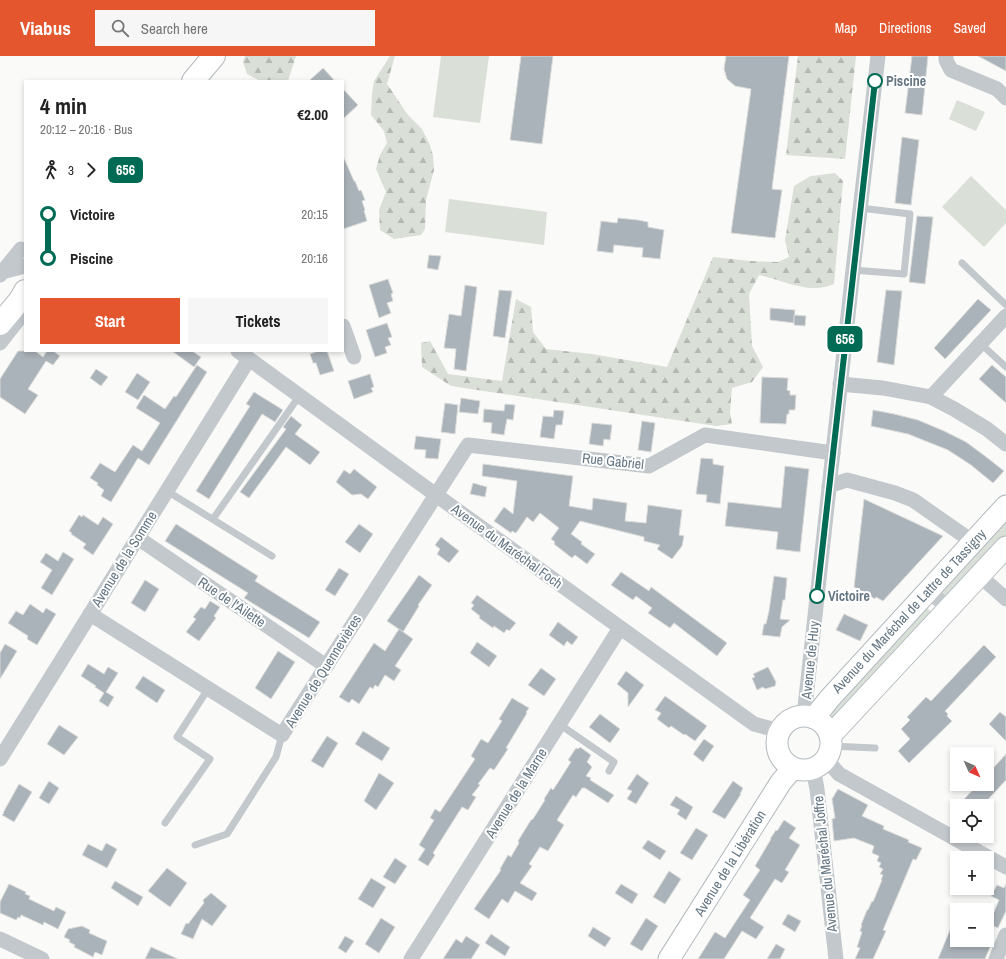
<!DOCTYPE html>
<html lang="en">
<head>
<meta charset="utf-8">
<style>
  :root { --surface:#fff; --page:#f6f6f6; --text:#222; --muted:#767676; --accent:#e4572e }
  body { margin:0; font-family:"Archivo Narrow",sans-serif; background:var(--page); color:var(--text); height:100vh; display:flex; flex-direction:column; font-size:15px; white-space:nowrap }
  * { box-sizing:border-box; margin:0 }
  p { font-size:13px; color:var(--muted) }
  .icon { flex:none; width:22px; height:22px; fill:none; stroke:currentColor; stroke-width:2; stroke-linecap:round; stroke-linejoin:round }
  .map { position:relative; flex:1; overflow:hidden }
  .sheet { position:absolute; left:24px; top:24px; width:320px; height:272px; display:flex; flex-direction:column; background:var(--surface); border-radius:0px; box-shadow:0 2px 6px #0003 }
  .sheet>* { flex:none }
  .badge { padding:0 8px; border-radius:6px; font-size:14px; line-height:26px }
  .needle { width:26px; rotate:135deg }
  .buttons { position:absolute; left:950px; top:691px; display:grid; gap:8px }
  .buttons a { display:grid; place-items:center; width:44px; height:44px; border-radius:0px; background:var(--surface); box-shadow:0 2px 6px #0003; font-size:20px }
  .map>.badge { position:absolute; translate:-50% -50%; box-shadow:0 0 0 2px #fff }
  .legs { display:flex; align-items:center; gap:6px; height:44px; padding:0 16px; font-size:13px }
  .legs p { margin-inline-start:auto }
  .head { display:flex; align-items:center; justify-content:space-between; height:68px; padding:0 16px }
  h1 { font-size:22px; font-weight:700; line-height:30px }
  .primary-button { display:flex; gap:8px; margin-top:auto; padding:8px 16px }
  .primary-button a { flex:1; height:46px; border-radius:0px; background:var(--accent); color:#fff; font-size:16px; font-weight:700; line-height:46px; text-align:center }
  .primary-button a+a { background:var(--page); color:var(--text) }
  ul { padding:0 16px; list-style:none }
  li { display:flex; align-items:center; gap:14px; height:44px; font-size:15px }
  li i { display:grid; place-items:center; width:6px; height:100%; margin:0 5px; background:currentColor }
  li i::after { content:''; width:10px; height:10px; margin:-5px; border:3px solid; border-radius:50%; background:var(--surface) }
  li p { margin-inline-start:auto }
  li:first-child i { background:linear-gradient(#0000 50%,currentColor 0) }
  li:last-child i { background:linear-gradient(currentColor 50%,#0000 0) }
  header { display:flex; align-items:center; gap:24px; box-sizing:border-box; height:56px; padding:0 20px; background:var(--accent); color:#fff }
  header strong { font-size:19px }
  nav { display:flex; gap:22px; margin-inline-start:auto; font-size:14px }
  .search { width:280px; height:36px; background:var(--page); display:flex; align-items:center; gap:10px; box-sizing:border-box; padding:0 14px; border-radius:0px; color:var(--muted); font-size:15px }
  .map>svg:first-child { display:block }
</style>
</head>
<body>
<header>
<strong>Viabus</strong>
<div class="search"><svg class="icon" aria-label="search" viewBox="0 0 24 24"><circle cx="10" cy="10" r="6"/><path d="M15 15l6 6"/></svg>Search here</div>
<nav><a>Map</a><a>Directions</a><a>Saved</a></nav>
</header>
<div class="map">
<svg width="1006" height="903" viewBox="0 0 1006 903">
  <defs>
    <pattern id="forest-firs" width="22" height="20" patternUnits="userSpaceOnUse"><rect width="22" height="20" fill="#dadfd7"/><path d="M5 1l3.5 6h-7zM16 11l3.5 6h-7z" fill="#b4b9b4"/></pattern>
  </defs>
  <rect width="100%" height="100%" fill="#fafaf8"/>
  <g fill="#dadfd7">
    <path d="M441,0H489L480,67L433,61Z"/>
    <path d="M957,44L985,56L976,75L949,63Z"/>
    <path d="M971,120L1006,154V167L984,191L942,151Z"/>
    <path d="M449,143L547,156L544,189L445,176Z"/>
    <path d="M1006,457V485L949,543L940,538V530Z"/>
    <path d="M923,551L928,553L931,556L837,662L832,661L829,657Z"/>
  </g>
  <g fill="url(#forest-firs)">
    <path d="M245,0H296L288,25H260L247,18L243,6Z"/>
    <path d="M390,0H395L387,28L408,59L422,73L429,87L433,99L434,114L426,144L425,173L421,179L394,183L380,174L379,154L386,136L376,113L380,99L387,87L384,75L371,59L372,38L374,25Z"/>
    <path d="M798,0H856L845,103L786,99Z"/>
    <path d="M835,117L843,125L834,228C810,239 783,224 759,219L749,238L752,290L763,311L752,326L732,332L730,356L732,368L716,370L451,330L422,311L421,287L430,285L448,318L502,325L516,243L531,251L533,276L546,293L592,298L667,311L713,201L750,205L778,206L789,201L785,184L794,130L811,120Z"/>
  </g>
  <g fill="#aab3b9" stroke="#dcdcda">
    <path d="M521,0H553L542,88L510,84Z"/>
    <path d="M726,0H789L772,133L782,134L775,182L731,177L751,33L735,30L727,23L724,13Z"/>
    <path d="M912,0H928L922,59L905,57Z"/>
    <path d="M978,0H1006V15Z"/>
    <path d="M323,12L335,25H309Z"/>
    <path d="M343,33L358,49L343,63Z"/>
    <path d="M902,81L919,84L911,149L895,147Z"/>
    <path d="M343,100L354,125H355L359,135L361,134L365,144L362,145L365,154L364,155L367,165L343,173Z"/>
    <path d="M917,160L933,161L925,228L909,226Z"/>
    <path d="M618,162L638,164L648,166V171L664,174L660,203L642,201L643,192L614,189L613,197L597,195L601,165L617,167Z"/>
    <path d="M429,199L441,200L438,214L427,212Z"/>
    <path d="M388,223L393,237L391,238L393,245L387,247L391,257L379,262L369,229Z"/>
    <path d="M465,229L477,231L466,315L454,313L456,293L444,292L449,258L461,260Z"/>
    <path d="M499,234L512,235L505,282L493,280Z"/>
    <path d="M886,234L902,235L894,309L877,306Z"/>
    <path d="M978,243L991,254L945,303L934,292Z"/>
    <path d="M770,252L795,254L794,267L770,264Z"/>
    <path d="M794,259L806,260L805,270L794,269Z"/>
    <path d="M387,267L392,281L388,282L391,289L385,291L387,297L375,301L366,274Z"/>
    <path d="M18,295H35L43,301L47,295H53L60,300L53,309L46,305L28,333L38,339L25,358L0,341V323Z"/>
    <path d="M172,295H192L201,301L194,311Z"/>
    <path d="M318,295H327L334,315L320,319L316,307H313L310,298Z"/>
    <path d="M197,309L207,316L149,409L138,402L111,446L101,440L104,434L97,429L98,427L90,422L100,407L115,416L133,389L142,395L160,367L136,352L144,339L165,353L174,340L176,341Z"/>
    <path d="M992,309L1006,321V347L979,323Z"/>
    <path d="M96,313L108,321L101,330L90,322Z"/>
    <path d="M137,317L150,326L138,344L125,336Z"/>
    <path d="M370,318L374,331L371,332L373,336L354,343L348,325Z"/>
    <path d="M762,321L788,322L787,334L790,335V339H796L795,354H789V358H787L786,368L760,367Z"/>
    <path d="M254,336L283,354L275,366L262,358L209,443L196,435L250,350L246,348Z"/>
    <path d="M461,342L480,345L478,358L459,356Z"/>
    <path d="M445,347L458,349L455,378L441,376Z"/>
    <path d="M505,348L515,349L513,364L507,363L504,379L491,377L492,367L483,366L484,353L504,355Z"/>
    <path d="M554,354L564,355L562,369H556L554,383L540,381L543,360L553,361Z"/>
    <path d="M873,354L894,358L918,364L944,375L966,386L985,400L1004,415L993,427L971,409L948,394L908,378L871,370Z"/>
    <path d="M291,360L302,369L295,378L320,396L310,409L286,391L249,442L240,436L286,373L283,371Z"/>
    <path d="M642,365L655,367L651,396L638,394Z"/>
    <path d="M592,367L612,369L610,384L604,383L603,390L589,388Z"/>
    <path d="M416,380L441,383L438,403L425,402L426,394L414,393Z"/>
    <path d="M701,402L713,403V408L724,410L720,448L706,446L707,439L696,438Z"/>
    <path d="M483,408L573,420L569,450L592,454L593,442L627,447L625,465L646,467L648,449L682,454L679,479L684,480L682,490L672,503L657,493L660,489L644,485V481L580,465L571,478L582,486L581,488L595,498L587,508L575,499L572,502L554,488L555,486L551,483L559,472L540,457L533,466L527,461L516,477L512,475L511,477L494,465L504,451L513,458L517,425L482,420Z"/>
    <path d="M785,410L809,413L800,496L776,493L778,476L725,470L728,446L781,452Z"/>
    <path d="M354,413L377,431L368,443L361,438L352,439L336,426L344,414L350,418Z"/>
    <path d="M473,427L487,431L485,441L470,438Z"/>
    <path d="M864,443L943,480L883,545L876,541L875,543L854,531Z"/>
    <path d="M79,459L82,461L83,459L98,469L103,461L113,468L93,499L83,492L86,488L71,478L72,477L69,475Z"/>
    <path d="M176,468L258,520L255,525L320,566L309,582L244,542L248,537L165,485Z"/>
    <path d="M359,468L373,478L360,497L345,486Z"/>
    <path d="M441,481L459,495L449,507L437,498L440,493L435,489Z"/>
    <path d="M63,496L74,503L52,539L41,532L52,514L40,506L46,497L58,505Z"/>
    <path d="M339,512L349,518L335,540L325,534Z"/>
    <path d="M621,516L649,535L651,531L727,587L717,600L674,567L670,572L648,557L652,552L636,540L633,544L611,529Z"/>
    <path d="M419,519L432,529L418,549L419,550L403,576L387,565Z"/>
    <path d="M774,520L787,522L785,544H783L780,563L790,564L782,571L780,581L762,579L764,568H766L769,555Z"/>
    <path d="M145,524L159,533L145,556L131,547Z"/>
    <path d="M477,539L516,567L509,575L507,573L504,577L494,570L493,572L479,562L480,560L471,553L474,549L471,547Z"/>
    <path d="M210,545L220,551L214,560L216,562L199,585L186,576L196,563L193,561L201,551L205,553Z"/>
    <path d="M30,548L43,557L46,552L56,558L37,589L27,583L28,580L8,567L16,555L23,559Z"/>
    <path d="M844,558L868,569L860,585L836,574Z"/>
    <path d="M558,566L578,581L572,589L567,585L564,590L549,579Z"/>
    <path d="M399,573L413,583L395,610L401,614L394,625L385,619L378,631L375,629L373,633L370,631L359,648L352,643L349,647L339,641L374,587L385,595Z"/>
    <path d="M477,586L497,600L489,611L470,597Z"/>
    <path d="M5,588L17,595L0,623V597Z"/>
    <path d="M984,589L996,601L945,655L948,658L947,660L952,665L909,707L898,695L910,683L901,673L910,664L907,661L926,641L931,645Z"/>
    <path d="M278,595L295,606L271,643L255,632Z"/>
    <path d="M88,608L104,618L108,611L118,617L106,636L114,641L108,651L99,645L104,637L95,631L96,630L81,620Z"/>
    <path d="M768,611L776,626L775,630L765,633L763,631L757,634L752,622L755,621L753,618Z"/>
    <path d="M541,612L556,623L544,640L528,629Z"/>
    <path d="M626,615L644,629L628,651V637L617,628Z"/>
    <path d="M143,620L165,634L157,647L135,632Z"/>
    <path d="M665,640L707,670L695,685L685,678L684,679L671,670L669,672L657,663L661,657L655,654Z"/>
    <path d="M512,642L529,652L526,656L527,657L506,692L508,693L494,714L490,712L478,728L480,729L472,739L476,741L468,754L462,751L433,797L435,799L428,810L418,804L425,793L419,789L434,764L430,762L435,753L440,756L475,703L471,700L481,683L488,687L502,665L499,663Z"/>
    <path d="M1000,656L1006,661V685L989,668Z"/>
    <path d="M600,658L620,673L610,687L589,671Z"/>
    <path d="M59,669L78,681L64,699L47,688Z"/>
    <path d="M363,675L390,692L382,705L355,688Z"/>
    <path d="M327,680L338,687L323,712L311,705Z"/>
    <path d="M704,683L714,690L703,706L693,698Z"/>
    <path d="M580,691L591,699L587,706L592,711L586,720L591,722L590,724L614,739L608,747L585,732H582L576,741L573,739L557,764L564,769L548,795L540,791L529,808L532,810L520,827L537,837L532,845L515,835L508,847L502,843L489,863L474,853L501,814L500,813L508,799L511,801L519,787L518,785L531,764L533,763L545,744L544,743L551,732L553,734L557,728L571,706L568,704L576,692L578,693Z"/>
    <path d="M1006,698V724L982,750H958L978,728H987V719Z"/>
    <path d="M379,717L394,727L376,754L364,745Z"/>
    <path d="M637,718L649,727L636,748L627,743L632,735L627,733Z"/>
    <path d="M49,725L59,732L49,748L39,742Z"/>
    <path d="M733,725L743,732L740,738H741L725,763L712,756Z"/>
    <path d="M19,728L32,736L14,766L2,759L4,757H3Z"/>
    <path d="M838,733L868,749L862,760L884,770L883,773L909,784L908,786L922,792L916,804L913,803L883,874L886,875L873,903H855L860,892L857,891L862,876L860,875L862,869H861L867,854H868L872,845L873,846L882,824H881L883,819L880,818L883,813L879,811L881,807L877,805L879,800L872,797L874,790L854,782L834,785L832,763L835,762L832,743Z"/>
    <path d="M676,740L693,751L686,764L677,758L680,754L670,749Z"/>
    <path d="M784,764L796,772L789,782L800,789L785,814L789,816L782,827L775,823L750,862L764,871L756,883L742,875L724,903H698L715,876L725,882L750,844L743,839L760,814L755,810L771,783H770L776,774L777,775Z"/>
    <path d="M696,772L708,779L692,804L680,797Z"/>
    <path d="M648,784L666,795L660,804L642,792Z"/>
    <path d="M106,787L117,793L107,812L82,799L88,788L102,795Z"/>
    <path d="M395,802L407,810L395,828L383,821Z"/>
    <path d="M167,812L187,827L170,851L148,835Z"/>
    <path d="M669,815L681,823L665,848L653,841Z"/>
    <path d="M371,822L386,831L373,852L358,843Z"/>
    <path d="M115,825L143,841L138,850L111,832Z"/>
    <path d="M9,828L26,836L25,838L30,840L29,843L54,855L56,851L66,856L58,873L44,866L43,869L21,859L20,862L18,861L16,864L0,857V846Z"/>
    <path d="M621,828L638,838L632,848L615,837Z"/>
    <path d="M1006,828V855L998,872L989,868L999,844L991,840L997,829L1004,832Z"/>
    <path d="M211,837L227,850L212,870L202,863L193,883L181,878L186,867L188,868L204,847L203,844Z"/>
    <path d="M957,857V884H993L985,903H938Z"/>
    <path d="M788,858L801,865L795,876L782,868Z"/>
    <path d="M381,862L395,871L379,897L365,888Z"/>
    <path d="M646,862L658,870L642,895L630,888Z"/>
    <path d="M82,870L90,874L89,877L107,885L102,899L95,896L93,901L74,891L75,889L69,886L70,884L64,881L68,873Z"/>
    <path d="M593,871L611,882L605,891L588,880Z"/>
    <path d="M491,878L510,891L505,900L485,887Z"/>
    <path d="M345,880L354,885L346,897L338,892Z"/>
    <path d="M466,880L480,889L471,903H443L456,883L462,887Z"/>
    <path d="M776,888L785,893L780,903H767Z"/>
    <path d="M151,891L178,903H145Z"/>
  </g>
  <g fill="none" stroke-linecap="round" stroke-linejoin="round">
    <g stroke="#b3babf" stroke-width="23">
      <g id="secondary">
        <circle cx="804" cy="687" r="27"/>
        <path d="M814,662L830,642L1006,450"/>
        <path d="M830,680L1006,491"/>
        <path d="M669,903L781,726L793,712"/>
      </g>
    </g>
    <g stroke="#b5babe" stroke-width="24">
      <g id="primary">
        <path d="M193,25L214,0"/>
        <path d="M0,268L20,244L25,235"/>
      </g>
    </g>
    <g stroke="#c3c8cc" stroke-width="7">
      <path d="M962,207L1006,249"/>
      <path d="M853,214L904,218L910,158L860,152"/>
      <path d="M981,288L1006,311"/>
      <path d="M167,435L272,500"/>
      <path d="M213,463L300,339"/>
      <path d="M559,668L614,706L609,715"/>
      <path d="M831,690L875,692"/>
      <path d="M165,767L210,703L177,681L208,633"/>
      <path d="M195,789L227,778L276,701L282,679"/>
    </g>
    <g stroke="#c3c8cc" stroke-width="15">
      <path d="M946,0V4L951,14L997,33L1006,42"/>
      <path d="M2,216L25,210"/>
      <path d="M0,219L21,193"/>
      <path d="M343,270L354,301"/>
      <path d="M0,287L25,255"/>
      <path d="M238,295L436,439L754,668L780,675"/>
      <path d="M840,328L883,332L931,341L954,353L987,373L1006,388"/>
      <path d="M931,341L1006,260"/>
      <path d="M829,430L847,424L895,437L913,444L973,486"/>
      <path d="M138,482L326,610"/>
      <path d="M980,520L1006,543"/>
      <path d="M928,534L949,553"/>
      <path d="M90,558L282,679L468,389L649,410L705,379L833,397"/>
      <path d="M804,660L853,214L878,0"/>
      <path d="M0,703L249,303"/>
      <path d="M826,703L839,718L1006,811"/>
      <path d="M813,712L817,733L836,903"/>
      <path d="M0,883L42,903"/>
      <path d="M411,903L620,572"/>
      <path d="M996,903L1006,879"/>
    </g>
    <use href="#secondary" stroke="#fff" stroke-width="21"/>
    <use href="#primary" stroke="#fff" stroke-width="22"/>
  </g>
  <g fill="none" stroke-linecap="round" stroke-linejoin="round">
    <g stroke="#fff" stroke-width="9">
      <path id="line-1" d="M817,540L875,25"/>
    </g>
    <use href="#line-1" stroke="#006b54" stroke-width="6"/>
  </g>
  <g fill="#fff" stroke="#006b54" stroke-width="2">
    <circle cx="875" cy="25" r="7"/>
    <circle cx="817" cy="540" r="7"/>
  </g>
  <g text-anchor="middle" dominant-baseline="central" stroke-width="4" stroke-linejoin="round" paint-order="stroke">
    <g font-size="14" font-weight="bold" fill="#657683" stroke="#fff" text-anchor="start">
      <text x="886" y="25">Piscine</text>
      <text x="828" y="540">Victoire</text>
    </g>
    <g font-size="14" fill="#657683" stroke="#fff">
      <text transform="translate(613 405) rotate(6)">Rue Gabriel</text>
      <text transform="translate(507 490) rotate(36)">Avenue du Maréchal Foch</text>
      <text transform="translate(124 503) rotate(-58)">Avenue de la Somme</text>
      <text transform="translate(232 546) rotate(34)">Rue de l'Ailette</text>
      <text transform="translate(909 555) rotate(-47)">Avenue du Maréchal de Lattre de Tassigny</text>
      <text transform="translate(810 604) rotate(-84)">Avenue de Huy</text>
      <text transform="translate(323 615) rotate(-58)">Avenue de Quennevières</text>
      <text transform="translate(516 737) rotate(-58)">Avenue de la Marne</text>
      <text transform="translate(730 807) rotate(-58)">Avenue de la Libération</text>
      <text transform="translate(825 808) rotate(-96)">Avenue du Maréchal Joffre</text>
    </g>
  </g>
</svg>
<div class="buttons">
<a><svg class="needle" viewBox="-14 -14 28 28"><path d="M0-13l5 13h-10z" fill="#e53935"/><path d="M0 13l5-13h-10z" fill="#767676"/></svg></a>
<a><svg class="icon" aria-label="locate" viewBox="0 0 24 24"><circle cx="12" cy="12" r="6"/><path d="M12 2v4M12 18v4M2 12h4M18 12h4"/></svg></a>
<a>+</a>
<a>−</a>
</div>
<b class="badge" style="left:845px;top:283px;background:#006b54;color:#fff">656</b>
<section class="sheet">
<div class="head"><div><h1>4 min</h1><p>20:12 – 20:16 · Bus</p></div><b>€2.00</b></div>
<div class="legs"><svg class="icon" aria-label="walk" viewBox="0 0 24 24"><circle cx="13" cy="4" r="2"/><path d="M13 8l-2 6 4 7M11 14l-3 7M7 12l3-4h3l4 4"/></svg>3<svg class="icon" aria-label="forward" viewBox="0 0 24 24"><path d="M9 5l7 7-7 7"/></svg><b class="badge" style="background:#006b54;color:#fff">656</b></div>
<ul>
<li><i style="color:#006b54"></i><b>Victoire</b><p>20:15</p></li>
<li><i style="color:#006b54"></i><b>Piscine</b><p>20:16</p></li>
</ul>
<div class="primary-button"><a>Start</a><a>Tickets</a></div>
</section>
</div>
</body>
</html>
